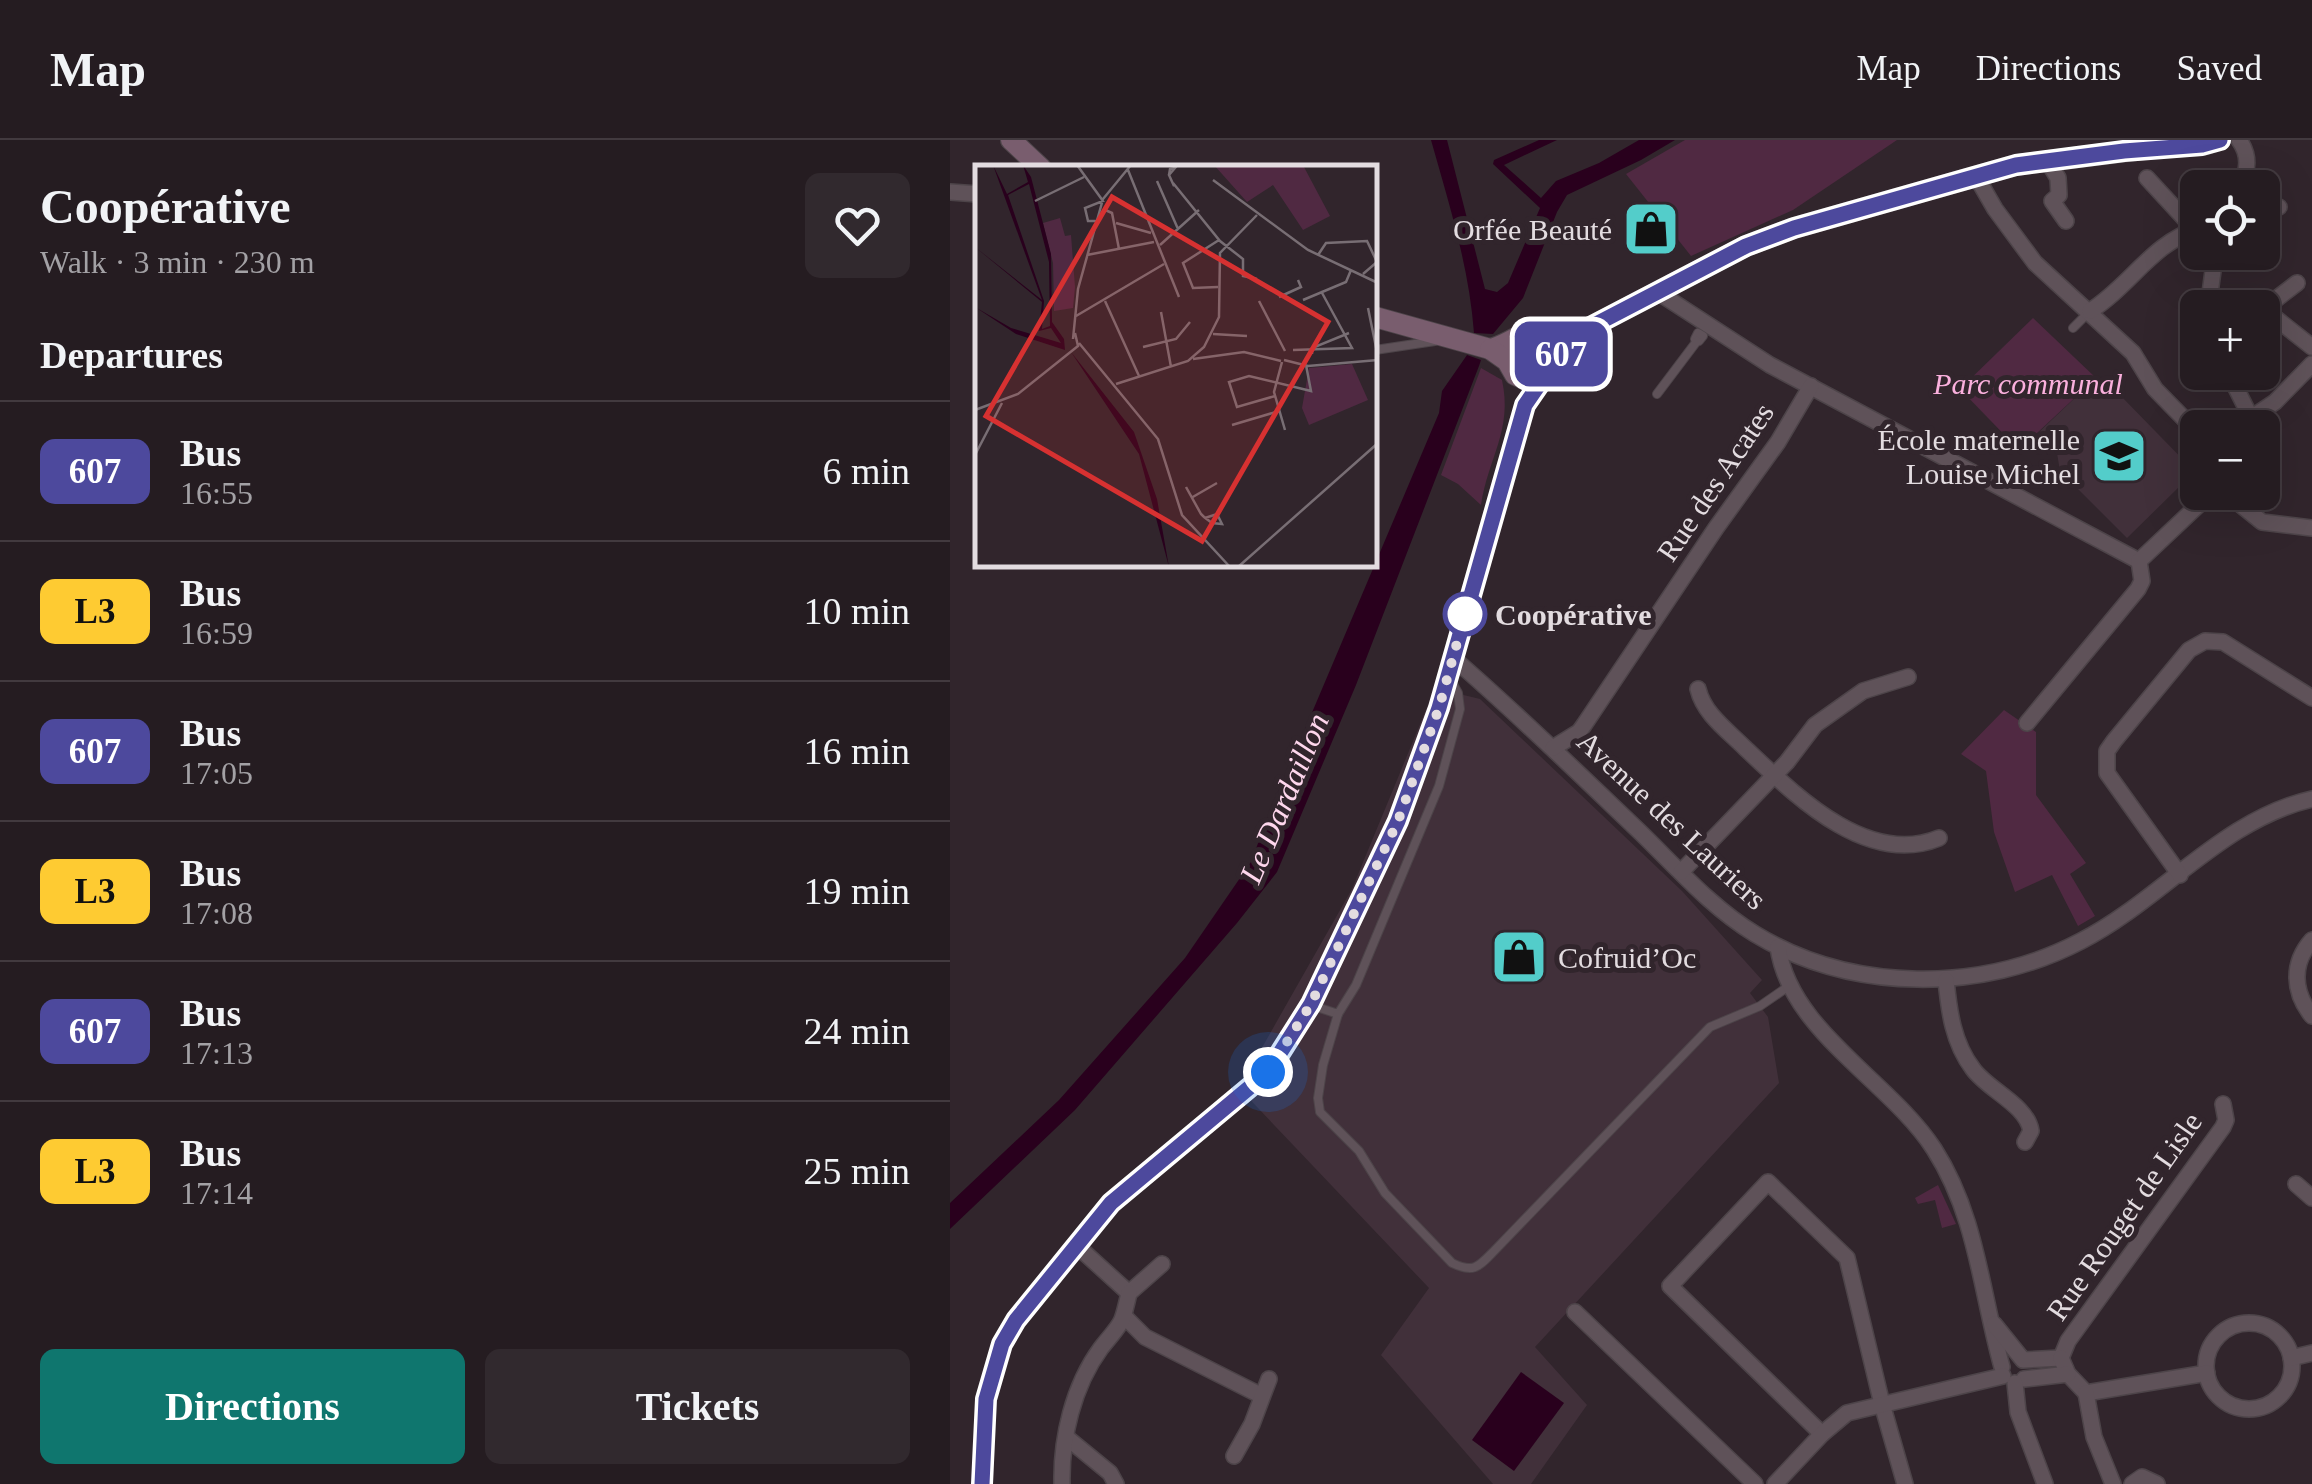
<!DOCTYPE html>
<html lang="en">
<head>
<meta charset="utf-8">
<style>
  :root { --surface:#251c21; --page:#31292e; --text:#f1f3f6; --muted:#a3a1a5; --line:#423a3f; --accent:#0f766e }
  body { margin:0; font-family:Georgia,serif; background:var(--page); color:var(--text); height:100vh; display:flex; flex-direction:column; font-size:38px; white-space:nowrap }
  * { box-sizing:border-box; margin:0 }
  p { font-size:32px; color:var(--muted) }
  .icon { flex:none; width:55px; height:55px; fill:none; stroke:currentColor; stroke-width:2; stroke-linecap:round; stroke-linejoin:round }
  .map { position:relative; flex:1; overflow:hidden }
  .panel { display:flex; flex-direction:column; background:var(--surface); width:950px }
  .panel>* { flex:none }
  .badge { padding:0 20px; border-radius:15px; font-size:35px; line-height:65px }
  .buttons { position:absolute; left:1230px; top:30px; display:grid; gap:20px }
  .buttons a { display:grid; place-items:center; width:100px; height:100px; border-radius:15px; background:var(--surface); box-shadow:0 10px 40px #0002,0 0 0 2px var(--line); font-size:50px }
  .you { position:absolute; width:50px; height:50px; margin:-25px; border:8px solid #fff; border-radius:50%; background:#1a73e8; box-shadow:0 0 0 15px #1a73e833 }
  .map>.badge { position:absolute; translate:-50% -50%; box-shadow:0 0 0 5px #fff }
  h2 { padding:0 40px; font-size:38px; line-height:90px }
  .round { display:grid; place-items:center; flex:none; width:105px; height:105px; border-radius:15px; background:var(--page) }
  .head { display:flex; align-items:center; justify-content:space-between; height:170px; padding:0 40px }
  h1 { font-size:48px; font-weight:800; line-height:75px }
  .primary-button { display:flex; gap:20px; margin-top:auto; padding:20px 40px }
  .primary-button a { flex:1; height:115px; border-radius:15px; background:var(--accent); color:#fff; font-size:40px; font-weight:800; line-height:115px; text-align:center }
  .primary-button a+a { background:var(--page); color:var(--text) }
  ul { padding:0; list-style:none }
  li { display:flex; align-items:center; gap:30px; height:140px; padding:0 40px; border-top:2px solid var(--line) }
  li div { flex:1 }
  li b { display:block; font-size:38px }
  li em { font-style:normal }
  li .badge { min-width:110px; font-weight:700; text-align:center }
  header { display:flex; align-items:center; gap:60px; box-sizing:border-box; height:140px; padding:0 50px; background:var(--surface); border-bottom:2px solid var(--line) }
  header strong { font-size:48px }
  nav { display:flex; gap:55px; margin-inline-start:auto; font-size:35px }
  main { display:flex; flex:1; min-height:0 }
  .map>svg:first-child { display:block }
</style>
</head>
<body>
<header>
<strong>Map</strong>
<nav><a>Map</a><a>Directions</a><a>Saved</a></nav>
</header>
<main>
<section class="panel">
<div class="head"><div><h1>Coopérative</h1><p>Walk · 3 min · 230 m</p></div><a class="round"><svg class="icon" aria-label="heart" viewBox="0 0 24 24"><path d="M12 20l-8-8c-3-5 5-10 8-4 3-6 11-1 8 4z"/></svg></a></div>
<h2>Departures</h2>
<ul>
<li><span class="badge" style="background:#4d499d;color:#fff">607</span><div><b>Bus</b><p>16:55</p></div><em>6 min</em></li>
<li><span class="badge" style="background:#fecb32;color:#111">L3</span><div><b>Bus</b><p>16:59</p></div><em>10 min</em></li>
<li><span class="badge" style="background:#4d499d;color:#fff">607</span><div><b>Bus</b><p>17:05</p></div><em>16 min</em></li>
<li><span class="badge" style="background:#fecb32;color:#111">L3</span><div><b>Bus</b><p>17:08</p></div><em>19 min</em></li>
<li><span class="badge" style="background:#4d499d;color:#fff">607</span><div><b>Bus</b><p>17:13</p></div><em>24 min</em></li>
<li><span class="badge" style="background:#fecb32;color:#111">L3</span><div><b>Bus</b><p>17:14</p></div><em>25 min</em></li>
</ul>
<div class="primary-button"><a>Directions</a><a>Tickets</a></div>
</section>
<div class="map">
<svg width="1362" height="1344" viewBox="0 0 1362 1344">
  <rect width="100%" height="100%" fill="#31252c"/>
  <g fill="#41303a">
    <path d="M1146,238L1162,255L1167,252L1247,334V345L1230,346L1177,398L1110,331L1107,313L1088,293Z"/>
    <path d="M485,548L530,559L732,751L812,840L800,853L818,877L829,943L585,1207L637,1265L581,1344H543L431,1215L479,1148L289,948L402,749Z"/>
  </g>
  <g fill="#502942">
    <path d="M735,0H947L843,70L741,116L676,34Z"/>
    <path d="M1083,178L1146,238L1069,310L1010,249Z"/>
    <circle cx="582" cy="217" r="14"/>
    <path d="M531,228L552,240C563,290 538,318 531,365L508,344L491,335Z"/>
    <path d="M1054,570L1086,592V655L1136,723L1120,734L1145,776L1128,786L1102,735L1065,752L1044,692L1036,631L1011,614Z"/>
    <path d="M988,1045L1006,1084L992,1088L985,1060L968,1064L965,1058Z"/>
  </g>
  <g fill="#29001d">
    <path d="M481,0H497L535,149L547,152L558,143L590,68L543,24L544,20L589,0H607L554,25L591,58L606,41L649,23L689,0H725L691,20L617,55L607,72L573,158L543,194L524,193C519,126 499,64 481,0Z"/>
    <path d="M517,215L531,220L529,226L406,545L327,732L287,783L125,970L0,1089V1063L109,960L235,818L301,722L319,674L489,273L492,251Z"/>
    <path d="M571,1232L614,1263L564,1331L522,1300Z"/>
  </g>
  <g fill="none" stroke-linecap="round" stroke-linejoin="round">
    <g stroke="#4d4449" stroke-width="10">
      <g id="service">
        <path d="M1123,188L1140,171"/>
        <path d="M748,193L753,196L749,201L745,199Z"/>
        <path d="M425,210L485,201"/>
        <path d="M707,254L747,201"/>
        <path d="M361,865L388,874L406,845L489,646L510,569L508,553L500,539"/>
        <path d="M388,874L373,925L368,958L370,972L409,1011L435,1053L502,1123C525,1134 529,1126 545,1110L760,887L810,866L839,846"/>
      </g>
    </g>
    <g stroke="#4d4449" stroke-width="18">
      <g id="minor">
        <path d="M1097,20L1108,38L1109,55L1102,61L1116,81"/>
        <path d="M1026,36L1045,69L1085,123L1183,213L1205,249L1248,293"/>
        <path d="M1197,38L1244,89"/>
        <path d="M1288,48C1299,32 1300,15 1289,0"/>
        <path d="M0,52L28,54"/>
        <path d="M1312,62L1319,67H1329"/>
        <path d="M709,153L820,225L1189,421"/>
        <path d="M1258,168L1263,131L1260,112"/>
        <path d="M1314,169L1362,207"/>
        <path d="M1312,170L1347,143"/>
        <path d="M1140,171C1179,147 1203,102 1248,89"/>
        <path d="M1278,232L1301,278"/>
        <path d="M1301,278L1325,262L1362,224"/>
        <path d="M1268,352L1281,357L1312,382L1362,388"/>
        <path d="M503,518C568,574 629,634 691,693C727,728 762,768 805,794C902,853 1032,853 1131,801C1211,760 1273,679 1362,659"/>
        <path d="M748,549C754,574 777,590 795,608C843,653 916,728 989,698"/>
        <path d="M1077,583L1188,449L1192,441L1189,421L1259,355L1268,352"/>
        <path d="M603,608L629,592L634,585L766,388L828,302L861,246"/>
        <path d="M731,732L837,622L865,585L913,551L958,537"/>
        <path d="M1230,735L1157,633V611L1164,601L1239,510L1255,501L1273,502L1362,558"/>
        <path d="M1362,800C1341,824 1343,852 1362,876"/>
        <path d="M828,807C840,891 940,941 984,1009C1027,1076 1031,1152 1052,1227"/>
        <path d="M996,840C999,871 1003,903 1023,929C1038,950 1077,965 1081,991L1075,1002"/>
        <path d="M1346,1044L1362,1058"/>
        <path d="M126,1105L179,1153"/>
        <path d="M179,1153L212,1124"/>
        <path d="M625,1172L805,1344"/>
        <path d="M175,1177L195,1197L312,1256"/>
        <circle cx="1299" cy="1226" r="43"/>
        <path d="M1044,1184L1073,1220L1111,1218"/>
        <path d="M1111,1218L1118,1201L1273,987L1276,980L1273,964"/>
        <path d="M1111,1218L1118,1234L1136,1253L1257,1233"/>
        <path d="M1341,1218L1362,1213"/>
        <path d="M1074,1239L1118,1234"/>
        <path d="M1065,1243L1068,1272L1095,1344"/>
        <path d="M1136,1253L1144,1297L1163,1344"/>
        <path d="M872,1294L720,1146L818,1042L897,1118L932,1264L955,1344"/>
        <path d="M116,1297L160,1333L166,1344"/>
        <path d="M284,1316L302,1284L319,1239"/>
        <path d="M112,1344C111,1298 123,1246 151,1208C172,1181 171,1189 179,1153"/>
        <path d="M825,1344L872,1294L897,1273L1053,1236"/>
        <path d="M1182,1344L1192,1337L1207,1344"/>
      </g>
    </g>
    <g stroke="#4d4449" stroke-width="20">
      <path id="tertiary" d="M32,1344L36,1259L52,1204L66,1180L161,1063L318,933L361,865L448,681L489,567L575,265L593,238"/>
    </g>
    <g stroke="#4d4449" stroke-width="22">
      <g id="secondary">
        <path d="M61,0L91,28"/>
        <path d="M425,177L540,209C558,205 570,191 589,193L603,205L606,220"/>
        <path d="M599,200L629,193L796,106L844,88L1066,25L1202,8L1253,5L1270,0"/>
        <path d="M540,209L557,221L565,235L579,241L599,233L615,209"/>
      </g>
    </g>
    <use href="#service" stroke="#5f5259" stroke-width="8"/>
    <use href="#minor" stroke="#5f5259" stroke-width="15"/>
    <use href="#tertiary" stroke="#5f5259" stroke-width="18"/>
    <use href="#secondary" stroke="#795d6e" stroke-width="20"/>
  </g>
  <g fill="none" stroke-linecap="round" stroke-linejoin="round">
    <g stroke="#fff" stroke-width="22">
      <path id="line" d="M32,1344L36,1259L52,1204L66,1180L161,1063L318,932L361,864L448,681L489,568L575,265L606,220L629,193L796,106L844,88L1066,25L1174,11L1252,5L1270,0"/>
    </g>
    <use href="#line" stroke="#4d499d" stroke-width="15"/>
    <path stroke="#e3dce0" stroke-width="10" stroke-dasharray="0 18" d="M318,932L361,864L448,681L489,568L515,474"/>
  </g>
  <defs>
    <g id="shop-square" transform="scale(2.875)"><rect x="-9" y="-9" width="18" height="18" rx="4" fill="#53cdca" stroke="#31252c"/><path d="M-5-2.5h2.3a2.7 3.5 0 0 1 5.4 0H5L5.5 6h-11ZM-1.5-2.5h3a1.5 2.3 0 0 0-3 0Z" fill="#111"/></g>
    <g id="school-square" transform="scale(2.875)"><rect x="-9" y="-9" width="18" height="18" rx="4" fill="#53cdca" stroke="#31252c"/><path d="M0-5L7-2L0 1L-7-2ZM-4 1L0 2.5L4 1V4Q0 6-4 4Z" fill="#111"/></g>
  </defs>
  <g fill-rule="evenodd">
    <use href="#shop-square" x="701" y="89"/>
    <use href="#school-square" x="1169" y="316"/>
    <use href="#shop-square" x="569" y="817"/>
  </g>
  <circle fill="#fff" stroke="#4d499d" stroke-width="5" cx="515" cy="474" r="20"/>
  <g text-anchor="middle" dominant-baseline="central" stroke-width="10" stroke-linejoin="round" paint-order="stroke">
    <g font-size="30" fill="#e3dce0" stroke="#31252c" text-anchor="end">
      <text x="662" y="89">Orfée Beauté</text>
      <text x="1130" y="299">École maternelle<tspan x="1130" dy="34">Louise Michel</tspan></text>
      <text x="608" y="817" text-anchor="start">Cofruid’Oc</text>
    </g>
    <g font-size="30" font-style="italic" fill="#fab0dd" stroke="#31252c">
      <text x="1078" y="243">Parc communal</text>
    </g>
    <g font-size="30" fill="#e3dce0" stroke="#31252c">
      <text transform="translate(765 342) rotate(-56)">Rue des Acates</text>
      <text transform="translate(722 680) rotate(43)">Avenue des Lauriers</text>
      <text transform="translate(1174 1076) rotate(-55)">Rue Rouget de Lisle</text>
    </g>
    <g font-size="30" font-weight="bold" fill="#e3dce0" stroke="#31252c" text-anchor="start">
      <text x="545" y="474">Coopérative</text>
    </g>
    <g font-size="32" font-style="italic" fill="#fed7ed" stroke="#31252c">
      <text transform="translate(334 658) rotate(-67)">Le Dardaillon</text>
    </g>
  </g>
  <g transform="translate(25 25)">
    <rect width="402" height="402" fill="#31252c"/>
    <path d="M239,0L329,2L355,51L328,65L298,20L272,37ZM85,53L90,71L96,70L100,122L98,143L79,146L78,98L68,58ZM377,199L393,235L334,260L327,243L334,203Z" fill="#502942"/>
    <path d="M18,0L32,29L53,17L48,0L56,12L76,89L77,157L89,174L90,185L41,169L0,142L36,163L86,178L76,163L64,166L67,137L0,82L67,135ZM54,19L74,97L75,161L67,164L69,136L33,30ZM96,187L159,267L182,334L194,402L164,289Z" fill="#29001d" fill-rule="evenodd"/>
    <path fill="none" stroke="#786e74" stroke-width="2.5" d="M102,0L128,36L110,43L113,56H123M153,5L204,132M194,10L195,4L200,3L194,10L199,21M238,15L333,85L403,118M182,16L203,64M198,18L245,76L268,94V111L282,114M60,36L109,12M128,44L137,48L144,84M141,58L176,68M185,80L224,45M112,90L179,77M343,90L351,78L392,76L402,97L388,109M243,122L218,123L208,98L244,75M304,132L326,122L323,115M328,135L371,117L376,105M130,136L164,211M284,136L310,186M393,143L403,192M186,147L196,202M101,151L189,99M238,169L272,171M98,174L103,124L128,34L156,0M104,178L183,274L207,350L255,402M168,182L201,174L215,157M318,185L377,183L346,126M337,189V183L374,168M218,194L269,187L306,196M309,195L333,201L403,195M307,197L299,227L310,265M141,219L213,196L229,182L244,152L245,88L282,50M300,231L262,242L254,217L274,211L336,226L331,200M0,245L43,229L103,181L100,168M257,260L304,246M0,290L27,238M211,322L226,349L229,352L237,358L247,359L242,349L230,353M216,333L242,318M263,402L403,278"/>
    <path fill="#d73131" fill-opacity="0.15" stroke="#d73131" stroke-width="5" d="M137,32L353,157L227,376L11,251Z"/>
    <rect width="402" height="402" fill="none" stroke="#e3dce0" stroke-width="5"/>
  </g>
</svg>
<div class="buttons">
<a><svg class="icon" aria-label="locate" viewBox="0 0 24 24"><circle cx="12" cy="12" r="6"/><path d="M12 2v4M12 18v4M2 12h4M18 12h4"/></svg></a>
<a>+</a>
<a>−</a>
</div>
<div class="you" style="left:318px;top:932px"></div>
<b class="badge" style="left:611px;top:214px;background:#4d499d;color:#fff">607</b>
</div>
</main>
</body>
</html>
